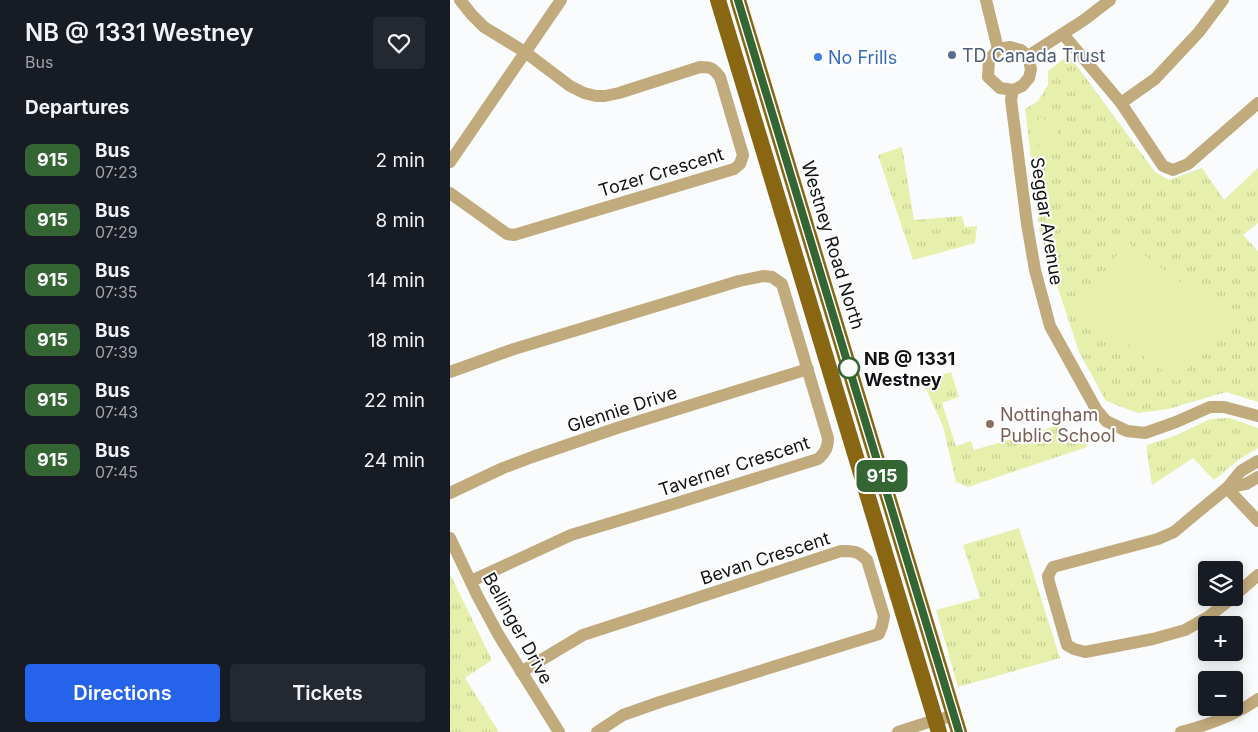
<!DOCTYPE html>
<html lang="en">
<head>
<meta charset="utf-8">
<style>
  :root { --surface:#171b24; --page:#242831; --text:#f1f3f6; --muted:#9ea1a6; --accent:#2563eb }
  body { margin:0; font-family:Inter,sans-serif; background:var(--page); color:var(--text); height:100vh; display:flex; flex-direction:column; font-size:19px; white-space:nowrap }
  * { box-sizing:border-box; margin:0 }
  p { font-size:16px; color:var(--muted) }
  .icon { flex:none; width:28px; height:28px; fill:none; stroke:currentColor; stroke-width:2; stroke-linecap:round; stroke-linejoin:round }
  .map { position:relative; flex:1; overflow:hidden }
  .sheet { display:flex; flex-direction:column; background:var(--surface); width:450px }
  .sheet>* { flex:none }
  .badge { padding:0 10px; border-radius:8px; font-size:18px; line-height:32px }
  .buttons { position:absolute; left:748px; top:561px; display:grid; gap:10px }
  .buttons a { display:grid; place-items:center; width:45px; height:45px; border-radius:5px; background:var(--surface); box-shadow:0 2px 12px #0003; font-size:25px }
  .map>.badge { position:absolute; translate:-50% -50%; box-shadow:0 0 0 2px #fff }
  h2 { padding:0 25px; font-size:19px; line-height:45px }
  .round { display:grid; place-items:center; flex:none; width:52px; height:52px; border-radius:5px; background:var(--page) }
  .head { display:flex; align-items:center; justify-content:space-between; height:85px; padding:0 25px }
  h1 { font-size:24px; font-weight:600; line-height:38px }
  .action { display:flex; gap:10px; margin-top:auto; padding:10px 25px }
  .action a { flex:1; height:58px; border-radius:5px; background:var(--accent); color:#fff; font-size:20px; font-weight:600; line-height:58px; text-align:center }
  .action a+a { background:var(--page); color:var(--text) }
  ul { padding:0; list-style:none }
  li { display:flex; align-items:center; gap:15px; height:60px; padding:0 25px }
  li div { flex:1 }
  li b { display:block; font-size:19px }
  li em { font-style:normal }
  li .badge { min-width:55px; font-weight:700; text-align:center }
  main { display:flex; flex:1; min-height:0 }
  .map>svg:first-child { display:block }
</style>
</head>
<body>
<main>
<section class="sheet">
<div class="head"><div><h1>NB @ 1331 Westney</h1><p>Bus</p></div><a class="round"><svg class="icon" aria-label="heart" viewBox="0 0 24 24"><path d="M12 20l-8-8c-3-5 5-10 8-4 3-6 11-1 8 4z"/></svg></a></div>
<h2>Departures</h2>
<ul>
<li><span class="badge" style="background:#363;color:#fff">915</span><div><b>Bus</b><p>07:23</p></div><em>2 min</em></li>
<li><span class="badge" style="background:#363;color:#fff">915</span><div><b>Bus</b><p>07:29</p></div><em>8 min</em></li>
<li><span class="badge" style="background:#363;color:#fff">915</span><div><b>Bus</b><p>07:35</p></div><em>14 min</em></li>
<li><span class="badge" style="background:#363;color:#fff">915</span><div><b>Bus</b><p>07:39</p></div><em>18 min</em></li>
<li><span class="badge" style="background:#363;color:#fff">915</span><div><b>Bus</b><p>07:43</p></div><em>22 min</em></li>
<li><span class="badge" style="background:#363;color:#fff">915</span><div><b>Bus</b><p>07:45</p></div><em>24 min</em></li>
</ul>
<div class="action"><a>Directions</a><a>Tickets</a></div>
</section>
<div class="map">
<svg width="808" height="732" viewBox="0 0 808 732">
  <defs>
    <pattern id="grass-tufts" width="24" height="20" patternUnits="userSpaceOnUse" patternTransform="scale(1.25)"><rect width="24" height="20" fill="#e7efac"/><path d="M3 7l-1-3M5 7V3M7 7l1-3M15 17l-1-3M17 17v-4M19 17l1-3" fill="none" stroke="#c5cc93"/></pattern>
  </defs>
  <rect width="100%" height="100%" fill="#fafbfd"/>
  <g fill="url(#grass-tufts)">
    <path d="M619,55L705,172L719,180L752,168L774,200L808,168V223L793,235L808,251V402L776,392L718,409L688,413L656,401L629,352L590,234L575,109L588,101L598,85V71Z"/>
    <path d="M452,147L464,220L512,216L515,227L527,226L525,243L463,260L428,155Z"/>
    <path d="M501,372L509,397L492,403L506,446L521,441L524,450L610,425L619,434L634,437L637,447L518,487L506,482L493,426L475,387L486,382L485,377Z"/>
    <path d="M780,418L808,428V448L790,459L764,480L743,458L702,485L697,453V445L727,435L760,419Z"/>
    <path d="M569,528L610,658L508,687L486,610L530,598L513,545Z"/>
    <path d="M0,574L42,660L15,678L49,732H0Z"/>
  </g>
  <g fill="#e7efac">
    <path d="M590,116L607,129V135L610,139L597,157C585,144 581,132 590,116Z"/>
    <path d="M677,242L778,318L727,382L627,306Z"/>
  </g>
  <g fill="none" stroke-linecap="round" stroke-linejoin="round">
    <g stroke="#c1aa7b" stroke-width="12">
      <path d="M536,0L548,49"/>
      <path d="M613,34L671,103L713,166L723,170L738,164L808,103"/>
      <path d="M560,47L571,50L578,56L581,69L579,78L572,86L563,90L550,88L538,77L539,60L548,49Z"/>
      <path d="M578,56L634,20L660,0"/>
      <path d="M563,90L561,100L577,224L585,270L600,326L646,409L656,421L677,431L695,433L726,422L760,407H774L808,416"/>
      <path d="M671,103L705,79L749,32L773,0"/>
      <path d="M0,162L111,0"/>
      <path d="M0,193L57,234L64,235L284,169L290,164L293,155L270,77C263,68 261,67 250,67L169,93L155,96H146L134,93L120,86L75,52L34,27L22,15L10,0"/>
      <path d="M0,372L64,349L289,281L313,276L322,277L332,284L378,438C378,448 375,453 368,459L227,503L121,535L21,581"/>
      <path d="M777,488L808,521"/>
      <path d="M777,488L796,484L808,477"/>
      <path d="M0,493L53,468L85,456L167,428L358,369"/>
      <path d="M0,538L27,595L48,634L109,732"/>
      <path d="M784,596L808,575"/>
      <path d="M782,598L758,617L735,630L703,639L635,652L624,649L617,645L599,582L598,576L603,567L708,539L724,532L737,521L777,488L791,471L808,461"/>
      <path d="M71,672L133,635L391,551C403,551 408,551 417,560L434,616L432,626L429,634L210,702L173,715L147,732"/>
      <path d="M448,732L485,720L504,716"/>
      <path d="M731,732C758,725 785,716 808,699"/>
    </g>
    <g stroke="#886612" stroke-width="16">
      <path d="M268,0L489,732"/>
      <path d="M288,0L509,732"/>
    </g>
  </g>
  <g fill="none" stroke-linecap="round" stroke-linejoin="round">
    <g stroke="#fff" stroke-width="11">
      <path id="line" d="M288,0L509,732"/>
    </g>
    <use href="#line" stroke="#363" stroke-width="8"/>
  </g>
  <circle fill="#5c6f8a" stroke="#fff" stroke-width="2" cx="502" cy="55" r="5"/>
  <circle fill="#3f7fe0" stroke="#fff" stroke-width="2" cx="368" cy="57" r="5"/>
  <circle fill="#fff" stroke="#363" stroke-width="2.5" cx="399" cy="368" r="10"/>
  <circle fill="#8d6e63" stroke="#fff" stroke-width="2" cx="540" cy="424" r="5"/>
  <g text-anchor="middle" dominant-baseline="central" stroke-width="4" stroke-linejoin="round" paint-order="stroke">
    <g font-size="18" fill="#4e5e75" stroke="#fff" text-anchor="start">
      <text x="512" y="55">TD Canada Trust</text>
    </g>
    <g font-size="18" fill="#366cbe" stroke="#fff" text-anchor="start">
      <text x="378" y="57">No Frills</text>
    </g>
    <g font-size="18" fill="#101215" stroke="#fff">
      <text transform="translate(211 172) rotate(-17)">Tozer Crescent</text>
      <text transform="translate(597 221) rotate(81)">Seggar Avenue</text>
      <text transform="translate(383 245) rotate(73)">Westney Road North</text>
      <text transform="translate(172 409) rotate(-18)">Glennie Drive</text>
      <text transform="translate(284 466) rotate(-18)">Taverner Crescent</text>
      <text transform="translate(315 558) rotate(-18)">Bevan Crescent</text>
      <text transform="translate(68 628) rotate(61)">Bellinger Drive</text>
    </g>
    <g font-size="18" font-weight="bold" fill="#101215" stroke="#fff" text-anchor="start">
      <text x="414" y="358">NB @ 1331<tspan x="414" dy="21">Westney</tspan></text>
    </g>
    <g font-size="18" fill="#785e54" stroke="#fff" text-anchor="start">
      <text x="550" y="414">Nottingham<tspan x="550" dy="21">Public School</tspan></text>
    </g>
  </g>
</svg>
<div class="buttons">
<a><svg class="icon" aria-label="layers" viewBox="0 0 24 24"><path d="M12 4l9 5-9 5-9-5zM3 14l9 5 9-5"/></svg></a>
<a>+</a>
<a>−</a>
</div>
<b class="badge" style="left:432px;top:476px;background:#363;color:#fff">915</b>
</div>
</main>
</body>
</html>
